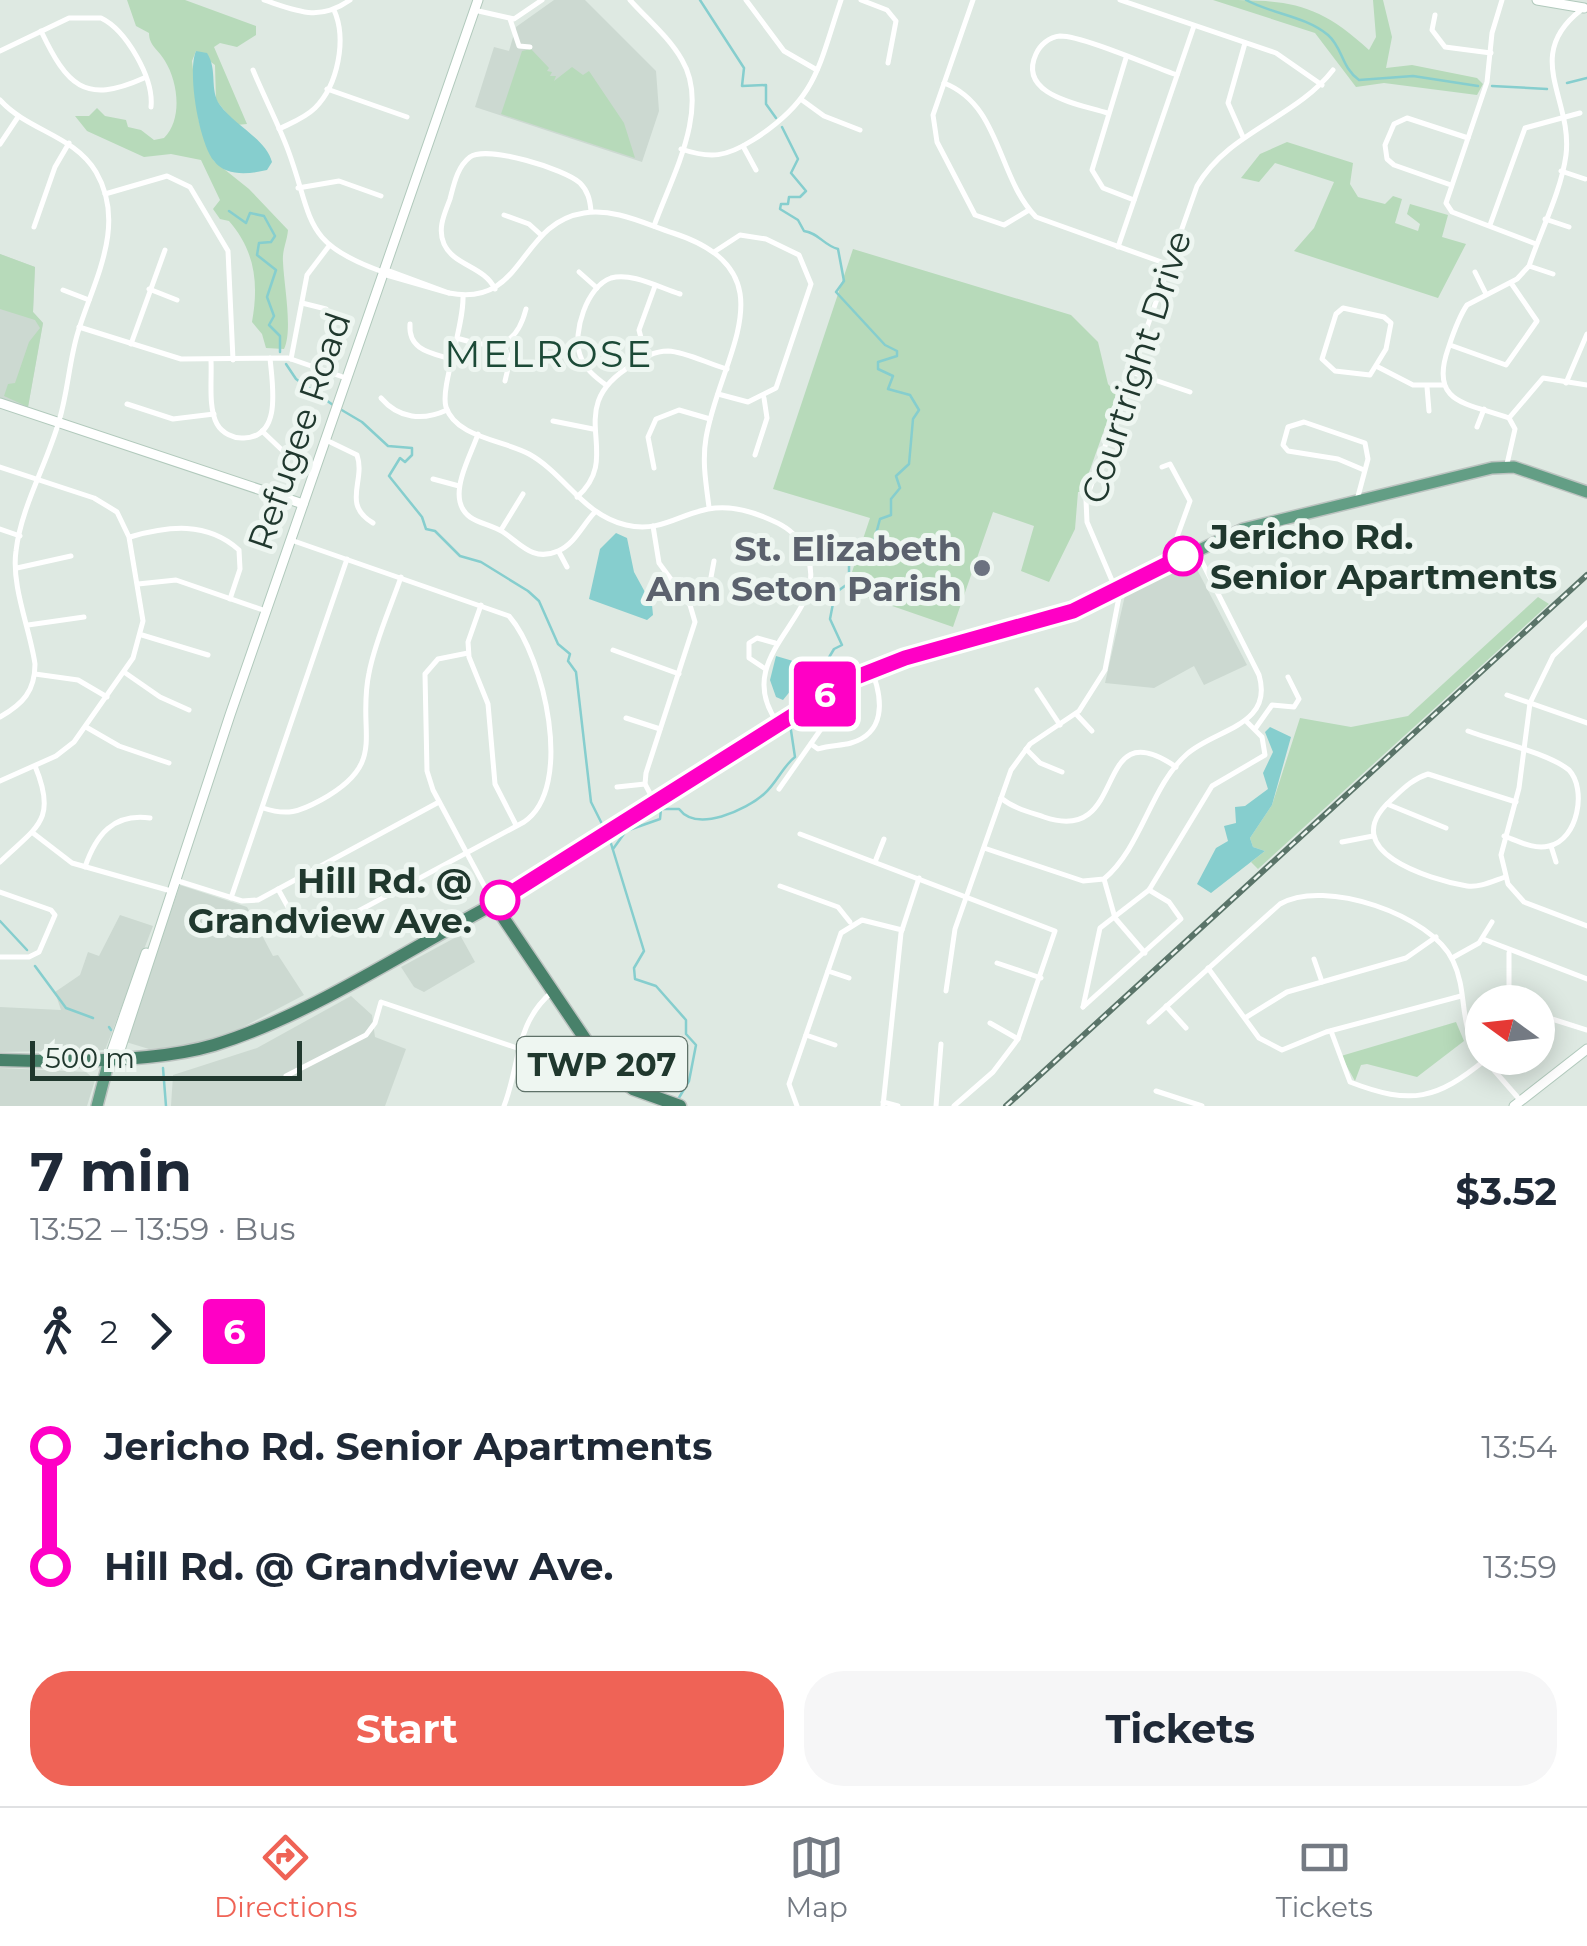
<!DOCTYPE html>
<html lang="en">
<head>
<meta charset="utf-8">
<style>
  :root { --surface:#fff; --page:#f6f6f7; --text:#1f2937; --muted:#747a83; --line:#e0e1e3; --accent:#ef6356 }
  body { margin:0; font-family:Montserrat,sans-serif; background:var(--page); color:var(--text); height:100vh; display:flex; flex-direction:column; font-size:38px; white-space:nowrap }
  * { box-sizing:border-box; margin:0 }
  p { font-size:32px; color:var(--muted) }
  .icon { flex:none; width:55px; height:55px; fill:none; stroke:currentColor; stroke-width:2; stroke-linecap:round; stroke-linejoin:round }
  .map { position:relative; height:1106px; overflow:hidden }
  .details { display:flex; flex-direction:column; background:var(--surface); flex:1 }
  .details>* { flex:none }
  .badge { padding:0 20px; border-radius:8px; font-size:35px; line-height:65px }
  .needle { width:65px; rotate:285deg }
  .fabs { position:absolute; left:1465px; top:985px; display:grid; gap:20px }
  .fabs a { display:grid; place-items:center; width:90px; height:90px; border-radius:50%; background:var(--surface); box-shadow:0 5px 25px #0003; font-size:50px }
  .scale { position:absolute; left:30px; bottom:25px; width:272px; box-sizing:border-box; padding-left:10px; border:5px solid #20382e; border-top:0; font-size:28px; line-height:35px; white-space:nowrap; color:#20382e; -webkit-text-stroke:8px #eef6f1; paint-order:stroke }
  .map>.badge { position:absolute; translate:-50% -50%; box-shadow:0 0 0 5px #fff }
  .legs { display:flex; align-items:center; gap:15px; height:110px; padding:0 30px; font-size:32px }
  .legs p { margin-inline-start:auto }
  .summary { display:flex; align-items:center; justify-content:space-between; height:170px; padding:0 30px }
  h1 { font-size:55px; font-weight:700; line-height:75px }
  .primary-button { display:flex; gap:20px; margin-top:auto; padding:20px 30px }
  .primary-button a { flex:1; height:115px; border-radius:40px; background:var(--accent); color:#fff; font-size:40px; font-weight:700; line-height:115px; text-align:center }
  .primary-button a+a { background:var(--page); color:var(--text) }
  ul { padding:0 30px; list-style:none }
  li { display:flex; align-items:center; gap:35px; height:120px; font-size:38px }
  li i { display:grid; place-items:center; width:15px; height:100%; margin:0 12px; background:currentColor }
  li i::after { content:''; width:25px; height:25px; margin:-12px; border:8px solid; border-radius:50%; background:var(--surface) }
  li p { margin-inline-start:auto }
  li:first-child i { background:linear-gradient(#0000 50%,currentColor 0) }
  li:last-child i { background:linear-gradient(currentColor 50%,#0000 0) }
  .dock { display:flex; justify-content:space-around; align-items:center; height:140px; border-top:2px solid var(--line); background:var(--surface); font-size:28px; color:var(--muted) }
  .dock a { display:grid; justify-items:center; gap:5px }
  .dock .current { color:var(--accent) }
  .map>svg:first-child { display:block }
</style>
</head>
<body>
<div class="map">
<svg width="1587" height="1106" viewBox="0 0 1587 1106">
  <rect width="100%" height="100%" fill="#dee9e2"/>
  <g fill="#ccd9d1">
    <path d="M554,0H585L656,71L659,111L642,162L475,107L494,47L509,51L516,27Z"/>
    <path d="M0,254L35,267L33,312L43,323L28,407L0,398Z"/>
    <path d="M1191,558L1247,665L1204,685L1194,666L1154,688L1105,683L1126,591Z"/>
    <path d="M180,885L247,907L273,956L278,955L304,995L228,1035L189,1046L149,1049L126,1042Z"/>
    <path d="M120,915L153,926L105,1050L0,1052V1007L61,1010L55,992L80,975L88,952L99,956Z"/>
    <path d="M460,935L475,962L424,992L414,987L401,967Z"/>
    <path d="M351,996L372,1015L375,1037L406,1049L385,1106H171L173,1075L257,1048Z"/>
    <path d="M0,1068L86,1072L95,1080L87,1106H0Z"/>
  </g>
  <g fill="#b7daba">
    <path d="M127,0H185L256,26V35L237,47L220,43L214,47L247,124L236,125L216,100L215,65L196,51L192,61L199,122L214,161L249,189L288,230C287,242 282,250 283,262C284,286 293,330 284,349L266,348L262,334L252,322C259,283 255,251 229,221L220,219L213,209L220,200L201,160L171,154L144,157L87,131L75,116H89L97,108L105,116L126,120L128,127L141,130L154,140L164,138C183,119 178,82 165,61C159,50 149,46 149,33L136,26Z"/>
    <path d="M1213,0C1286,0 1315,0 1369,50L1376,37L1373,0H1383L1392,37L1386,68L1412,65L1477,78L1483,84L1477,95L1384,83L1356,87L1315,33Z"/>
    <path d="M531,49L549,68L547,71L552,72L550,76H556L554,81L572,67L583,75L589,71L624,123L635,158L501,114L522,51Z"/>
    <path d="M1287,142L1353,163L1350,184L1358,197L1385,204L1393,196L1402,199L1395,223L1418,231L1420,224L1407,214L1410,204L1448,215L1442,237L1466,244L1438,298L1294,251L1314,228L1334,182L1275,163L1259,182L1241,178L1260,154Z"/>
    <path d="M853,249L1071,315L1098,342L1108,384L1117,394L1082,492H1078L1075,529L1049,582L1021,571L1034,526L993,512L953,627L846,590L870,518L773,489Z"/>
    <path d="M0,254L35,267L33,312L43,323L28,407L4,396L8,384L15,383L29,342L40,328L35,320L0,309Z"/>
    <path d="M1538,597L1549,604L1258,869L1251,862L1265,851L1253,847L1250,838L1272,805L1300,718L1351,727L1408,716Z"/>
    <path d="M1456,1022L1464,1041L1417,1077L1367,1064L1361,1065L1355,1081L1341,1056Z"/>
  </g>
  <g fill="#86cece">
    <path d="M196,51L207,53C218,70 209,90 220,105C234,125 266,139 272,162L267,170C250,174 226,177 214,161C199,143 187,72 196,51Z"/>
    <path d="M616,533L627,538L634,572L652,605L653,615L647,620L589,599L600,549Z"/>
    <path d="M776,656L793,661L808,658L813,663L783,700L776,697L770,680Z"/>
    <path d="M1270,727L1291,737L1272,805L1250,838L1253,847L1265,851L1211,893L1197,884L1216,848L1228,841L1224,826L1236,823L1235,807L1245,806L1268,789L1263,773L1273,752L1265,732Z"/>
  </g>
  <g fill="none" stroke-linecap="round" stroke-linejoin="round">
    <g stroke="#86cece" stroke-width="2.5">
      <path d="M700,0L744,68L742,86L766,85V104L776,118"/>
      <path d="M1246,0C1272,14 1305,16 1328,35C1343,48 1341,67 1359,80L1413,76L1478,86"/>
      <path d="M1567,83L1587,78"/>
      <path d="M1492,86L1547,89"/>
      <path d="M782,127L798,159L791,173L806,191L800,197H789L788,204H781L780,209L798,220L804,231C819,233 823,245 838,249L844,281L836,292L885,345L897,351V356L878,362V369L893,376L888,389L910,395L919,410L913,419L909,464L896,476L900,488L891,499V515L880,519L874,541L856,540L849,551V583L835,593L830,619L842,645L834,649L818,676L806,681L789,711"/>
      <path d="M229,211L246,223L250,213L264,216L275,236L271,242L259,243L257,255L276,270L267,297L274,316L269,325L280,336V352"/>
      <path d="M286,364L296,379L333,405"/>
      <path d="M340,409L362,422L388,446L412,448V455L405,462L400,458L389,476L422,517L426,529L435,531L460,556L481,562L528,591L539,601L558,644L570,654L568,661L576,672L591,802L605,830"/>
      <path d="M609,837L644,951L634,968L635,979L656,986L686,1020V1034L696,1045L689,1081L677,1101"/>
      <path d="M613,849L626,831L660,819L661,809H679C697,833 746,810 764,794C776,784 783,766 795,757L790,724"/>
      <path d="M0,921L27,950"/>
      <path d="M35,966L66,1008L93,1018"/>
      <path d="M109,1027L111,1030"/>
      <path d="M163,1068L166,1106"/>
    </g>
    <g stroke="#b1c9bc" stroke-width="11">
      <g id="secondary">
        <path d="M1537,0L1584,8"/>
        <path d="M0,403L303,504"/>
        <path d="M109,1059L146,953"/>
        <path d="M117,1059L230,715L478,0"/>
        <path d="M1514,1106L1587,1049"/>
      </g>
    </g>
    <g stroke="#bcc3c0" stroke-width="14">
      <g id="primary">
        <path d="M494,904L849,680L905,658L1073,611L1243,529L1492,468L1514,467L1587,492"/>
        <path d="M97,1106L110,1056"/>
      </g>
    </g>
    <g stroke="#bcc3c0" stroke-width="15">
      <g id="trunk">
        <path d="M494,904L604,1067L633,1089L680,1106"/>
        <path d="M0,1060C60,1062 157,1062 214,1045C309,1016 405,951 494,904"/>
      </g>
    </g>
    <g stroke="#fff" stroke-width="5">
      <path d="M264,0C297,11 319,22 350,0"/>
      <path d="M630,0C647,19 669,37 682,60C711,109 671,178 654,226"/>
      <path d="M746,0L784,51L817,70"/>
      <path d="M861,0L887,10L896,21L888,63"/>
      <path d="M973,0L933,115L937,142L975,215L1004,225L1029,210"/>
      <path d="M1120,0L1276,53L1322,85"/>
      <path d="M1502,0L1492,33L1487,82L1446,203L1452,212L1536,244"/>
      <path d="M474,10L514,19L542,0"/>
      <path d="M1435,15L1432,30L1445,47L1491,53"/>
      <path d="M510,19L519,46L530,47"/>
      <path d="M41,31C67,85 84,105 144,78"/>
      <path d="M0,51L69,18H101C126,30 154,78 151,107"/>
      <path d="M1126,58L1092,170L1103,188L1134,200"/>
      <path d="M253,70C264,97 278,123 288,150C314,220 301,243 383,272"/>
      <path d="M944,83C1001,105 997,177 1036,217L1167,264"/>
      <path d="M327,89L407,117"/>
      <path d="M0,100C28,131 74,135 96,172C127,225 94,280 78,332C69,361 68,392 59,421C47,464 21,507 16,551C11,586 30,629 35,664C35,691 23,704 0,717"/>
      <path d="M802,100L824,116L860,130"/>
      <path d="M1107,113C1079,104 1017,95 1036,54C1040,45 1049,37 1060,36C1083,36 1151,66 1177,75"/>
      <path d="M279,129C291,123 305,118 315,108C338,85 347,39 334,10"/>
      <path d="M1243,137L1228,103L1245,43"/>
      <path d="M0,144L18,117"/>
      <path d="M743,146L756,170"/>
      <path d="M681,149C711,159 726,157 753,140C817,99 818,68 841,0"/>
      <path d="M1561,171L1585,179"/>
      <path d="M1451,185L1394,165L1387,159L1385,145L1394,124L1407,118L1468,138"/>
      <path d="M298,188L339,181L381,196"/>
      <path d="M105,194L167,176L190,187L228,251L233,360"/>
      <path d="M504,215L529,224L540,234"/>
      <path d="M1545,219L1569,227"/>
      <path d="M1490,225L1525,128L1580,113"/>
      <path d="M34,227L55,167L69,143"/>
      <path d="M1118,247L1194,26"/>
      <path d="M714,252L740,235L766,239L799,255L811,284L776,388L748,402L718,394"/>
      <path d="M1529,266L1553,274"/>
      <path d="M579,272L597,288"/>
      <path d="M1475,272L1486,294"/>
      <path d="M383,274L449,293L384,269"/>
      <path d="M149,289L177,300"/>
      <path d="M495,289C484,266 454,266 444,244C437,228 445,213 450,199C454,184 457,167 470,157C487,145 565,169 580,183C588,191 590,200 591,211"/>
      <path d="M63,290L89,300"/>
      <path d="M449,293C525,308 518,223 584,213C615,208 645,224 673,233C794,272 719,357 706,438C702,461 706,484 709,507"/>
      <path d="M463,296C464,328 440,387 446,407C456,438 504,440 529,454C565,474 583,515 626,525C678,537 694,488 764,517C776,522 788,527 796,537C853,608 724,647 777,722"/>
      <path d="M302,303L326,309"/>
      <path d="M1343,308L1384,317L1391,323L1386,349L1370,375L1335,371L1322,359L1336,314Z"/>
      <path d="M410,324C408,351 432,353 454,360"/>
      <path d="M79,327L181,359L288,358L346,378"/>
      <path d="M460,339C496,350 516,348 526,309"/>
      <path d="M131,344L165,250"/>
      <path d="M1450,345L1506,365C1509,361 1535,324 1537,321L1511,283"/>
      <path d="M504,346L510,360L505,381"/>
      <path d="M646,357L639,330L655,286"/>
      <path d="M291,359L307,275L329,246"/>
      <path d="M211,361C212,379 208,408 217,424C222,433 234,439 244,438C283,437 272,383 270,358"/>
      <path d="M1378,367L1413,385H1443"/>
      <path d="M1131,372L1190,392"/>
      <path d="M1566,383L1587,334"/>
      <path d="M606,385C595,377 584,368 580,355C572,333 587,286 611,278C632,272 660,288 680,294"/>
      <path d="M1427,387L1429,411"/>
      <path d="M381,398C399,419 423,421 447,410"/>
      <path d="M127,404L173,419L214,414"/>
      <path d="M1509,418L1543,378L1587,385"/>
      <path d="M553,421L593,429"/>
      <path d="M1477,427L1484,409"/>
      <path d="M262,431L283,451"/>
      <path d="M478,434C472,452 455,482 460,502C465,523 487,522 503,532C521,544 533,562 558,551C575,544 583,524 595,512"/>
      <path d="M326,440L357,455C366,481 341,504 373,523"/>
      <path d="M755,455L767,418L764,398"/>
      <path d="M1507,464L1515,429L1509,418C1467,403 1429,404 1448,349C1453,334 1458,318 1467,305L1517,279L1529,266C1541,230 1561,192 1566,155C1573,99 1522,56 1581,10"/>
      <path d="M0,467L94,498L117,512L129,537L143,621L133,658L74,742L56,756L0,781"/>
      <path d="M1162,467L1170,464L1190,501L1177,537L1183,556"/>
      <path d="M654,468L648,437L656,419L679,410L710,419"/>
      <path d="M433,479L459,486"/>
      <path d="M577,497C626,454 559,409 632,365C643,358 654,351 668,351C687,352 708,364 727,369"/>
      <path d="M1357,500L1368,459L1365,443L1304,422L1288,427L1283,445L1288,451L1338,459L1364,470"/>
      <path d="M653,526L659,563L690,605L695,622L646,773L645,784L654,801"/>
      <path d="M0,529L20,536"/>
      <path d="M501,530L523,494"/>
      <path d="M130,537C168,526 207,521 239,550L240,569L230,599"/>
      <path d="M804,549L826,535"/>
      <path d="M559,552L567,567"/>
      <path d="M17,568L71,556"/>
      <path d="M138,584L176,580L266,611"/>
      <path d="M771,588L804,601"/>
      <path d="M481,605L468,642L469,657L488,704L495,784L516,825"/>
      <path d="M690,605L709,588L714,561"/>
      <path d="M1587,623L1553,656L1530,703L1519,788L1501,855L1508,884L1524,902L1587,926"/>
      <path d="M28,625L84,617"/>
      <path d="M142,635L208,655"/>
      <path d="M613,650L679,674"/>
      <path d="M468,653L438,659L425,674L427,771L433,790L494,904"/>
      <path d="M764,668L749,658V643L757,638L775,643"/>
      <path d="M124,672L160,697L189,710"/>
      <path d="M35,674L78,680L107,697"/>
      <path d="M1037,690L1060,725"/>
      <path d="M1507,695L1587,723"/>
      <path d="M1077,715L1092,731"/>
      <path d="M626,718L660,729"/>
      <path d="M86,727L119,746L169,763"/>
      <path d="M1255,729L1272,705L1294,707L1299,699L1288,677"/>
      <path d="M1468,731C1494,741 1548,753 1569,770C1587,789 1578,840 1549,846C1534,850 1518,841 1504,836"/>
      <path d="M811,744L818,749C830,745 840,746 851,743C885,733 883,701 873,674"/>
      <path d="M1026,749L1040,763L1062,772"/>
      <path d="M617,787L645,784"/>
      <path d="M779,789L847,692"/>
      <path d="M1001,798C1013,808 1029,812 1044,817C1131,847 1090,708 1176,767"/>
      <path d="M1387,804L1446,828"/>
      <path d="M263,808C287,816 299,812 321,800C390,762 356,734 369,673C375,641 390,609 401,577"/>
      <path d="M33,833L72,863L171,891"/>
      <path d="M800,834L1055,931L1018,1039L993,1072L954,1106"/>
      <path d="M1342,842L1373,836"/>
      <path d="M1551,846L1556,862"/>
      <path d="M984,848L1083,881L1104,879C1142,847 1150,787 1187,754C1215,729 1274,726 1259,675L1198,554"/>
      <path d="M0,862C36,827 58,821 35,766"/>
      <path d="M875,862L884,839"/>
      <path d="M85,867C96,835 113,813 150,818"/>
      <path d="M1505,877C1493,881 1479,888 1467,886C1428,879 1336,851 1390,801C1402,790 1412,779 1428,774L1516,802"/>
      <path d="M1104,879L1115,918L1145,953"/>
      <path d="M175,880L242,901L258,900L439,802"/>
      <path d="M780,886L838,907L850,922"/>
      <path d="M278,889L299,927L314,932L325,929L524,822C575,788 544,656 509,616L291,540"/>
      <path d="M0,892L51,910L55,915L39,952L29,957H0"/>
      <path d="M231,898L347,559"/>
      <path d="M1483,939L1587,979"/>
      <path d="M1452,958L1479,943L1492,922"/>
      <path d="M1314,959L1322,982"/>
      <path d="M997,963L1041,978"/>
      <path d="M1208,968L1259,1038L1282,1050L1326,1032L1461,996"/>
      <path d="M828,971L849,978"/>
      <path d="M946,991L955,929L1011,770L1030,744L1079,711L1105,670L1119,597L1087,522L1086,500L1197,186C1229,131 1295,119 1333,70"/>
      <path d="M1509,1002V953"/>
      <path d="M1166,1006L1186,1028"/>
      <path d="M1083,1007L1100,928L1149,890L1212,786L1265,755L1262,737L1246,721"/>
      <path d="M1083,1007L1181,919L1169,902L1149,890"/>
      <path d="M1245,1018L1287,992L1406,958L1436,937"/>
      <path d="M1538,1020L1552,1019L1587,1030"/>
      <path d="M1149,1022L1280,904C1324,878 1432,915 1453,961C1469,994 1457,1027 1482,1057"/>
      <path d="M990,1023L1018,1039"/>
      <path d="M1331,1031L1350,1082C1412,1106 1437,1099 1485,1060"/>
      <path d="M806,1035L835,1045"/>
      <path d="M1471,1042L1482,1037"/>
      <path d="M1485,1060L1520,1100"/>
      <path d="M286,1076L366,1035L375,1023L381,1002L517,1048"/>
      <path d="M1156,1091L1202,1106"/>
      <path d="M883,1102L898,1106"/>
      <path d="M504,1106C520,1065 515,1023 552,992"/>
      <path d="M797,1106L789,1084L841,933L862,920L902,930"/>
      <path d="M883,1106L901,933L919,878"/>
      <path d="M936,1106L941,1044"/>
    </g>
    <use href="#secondary" stroke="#fff" stroke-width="9"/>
    <use href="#primary" stroke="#639e85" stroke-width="11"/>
    <use href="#trunk" stroke="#48816a" stroke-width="12"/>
    <g stroke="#5a7469" stroke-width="6">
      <path id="rail" d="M1006,1106L1587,575"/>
    </g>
    <use href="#rail" stroke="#eef6f1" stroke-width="2.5" stroke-dasharray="8" stroke-linecap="butt"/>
  </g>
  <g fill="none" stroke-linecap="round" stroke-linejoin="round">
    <g stroke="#fff" stroke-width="22">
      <path id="line-1" d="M500,900L849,680L905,658L1073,611L1183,556"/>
    </g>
    <use href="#line-1" stroke="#ff00c5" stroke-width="15"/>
  </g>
  <g fill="#fff" stroke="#ff00c5" stroke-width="5">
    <circle cx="1183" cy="556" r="18"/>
    <circle cx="500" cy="900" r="18"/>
  </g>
  <circle fill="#6b7280" stroke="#eef6f1" stroke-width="4" cx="982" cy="568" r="10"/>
  <g text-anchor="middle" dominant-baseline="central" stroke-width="10" stroke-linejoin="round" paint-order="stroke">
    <rect fill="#eef6f1" stroke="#5e7168" stroke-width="2.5" x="517" y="1037" width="170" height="54" rx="8"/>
    <g font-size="32" font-weight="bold" fill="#20382e">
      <text x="602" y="1064">TWP 207</text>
    </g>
    <g font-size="35" fill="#20382e" stroke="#eef6f1">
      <text transform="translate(1136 367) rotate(-72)">Courtright Drive</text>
      <text transform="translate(299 431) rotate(-71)">Refugee Road</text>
    </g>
    <g font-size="35" font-weight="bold" fill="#20382e" stroke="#eef6f1" text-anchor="start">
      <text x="1210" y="536">Jericho Rd.<tspan x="1210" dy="40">Senior Apartments</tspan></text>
      <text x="472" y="880" text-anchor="end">Hill Rd. @<tspan x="472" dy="40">Grandview Ave.</tspan></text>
    </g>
    <g font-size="35" font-weight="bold" fill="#5b616d" stroke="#eef6f1" text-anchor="end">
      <text x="962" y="548">St. Elizabeth<tspan x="962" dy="40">Ann Seton Parish</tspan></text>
    </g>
    <g font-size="38" letter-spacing="2.5" fill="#1c4a37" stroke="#eef6f1">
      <text x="549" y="353">MELROSE</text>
    </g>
  </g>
</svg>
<div class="fabs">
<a><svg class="needle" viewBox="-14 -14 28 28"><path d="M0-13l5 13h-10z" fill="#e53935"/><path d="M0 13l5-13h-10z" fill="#747a83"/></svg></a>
</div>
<div class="scale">500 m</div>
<b class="badge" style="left:825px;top:694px;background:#ff00c5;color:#fff">6</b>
</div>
<section class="details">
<div class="summary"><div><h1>7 min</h1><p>13:52 – 13:59 · Bus</p></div><b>$3.52</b></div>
<div class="legs"><svg class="icon" aria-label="walk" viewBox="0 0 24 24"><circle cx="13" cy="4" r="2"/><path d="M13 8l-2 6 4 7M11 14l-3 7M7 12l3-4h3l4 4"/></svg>2<svg class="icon" aria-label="forward" viewBox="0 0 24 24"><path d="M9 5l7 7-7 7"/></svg><b class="badge" style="background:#ff00c5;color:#fff">6</b></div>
<ul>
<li><i style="color:#ff00c5"></i><b>Jericho Rd. Senior Apartments</b><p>13:54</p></li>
<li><i style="color:#ff00c5"></i><b>Hill Rd. @ Grandview Ave.</b><p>13:59</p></li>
</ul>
<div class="primary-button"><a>Start</a><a>Tickets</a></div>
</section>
<nav class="dock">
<a class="current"><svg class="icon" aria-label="directions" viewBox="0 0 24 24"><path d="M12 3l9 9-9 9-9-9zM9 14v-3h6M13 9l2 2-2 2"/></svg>Directions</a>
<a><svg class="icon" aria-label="map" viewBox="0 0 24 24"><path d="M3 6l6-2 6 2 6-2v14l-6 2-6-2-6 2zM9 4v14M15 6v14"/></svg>Map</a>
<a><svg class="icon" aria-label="tickets" viewBox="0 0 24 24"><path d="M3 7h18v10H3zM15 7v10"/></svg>Tickets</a>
</nav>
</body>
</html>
